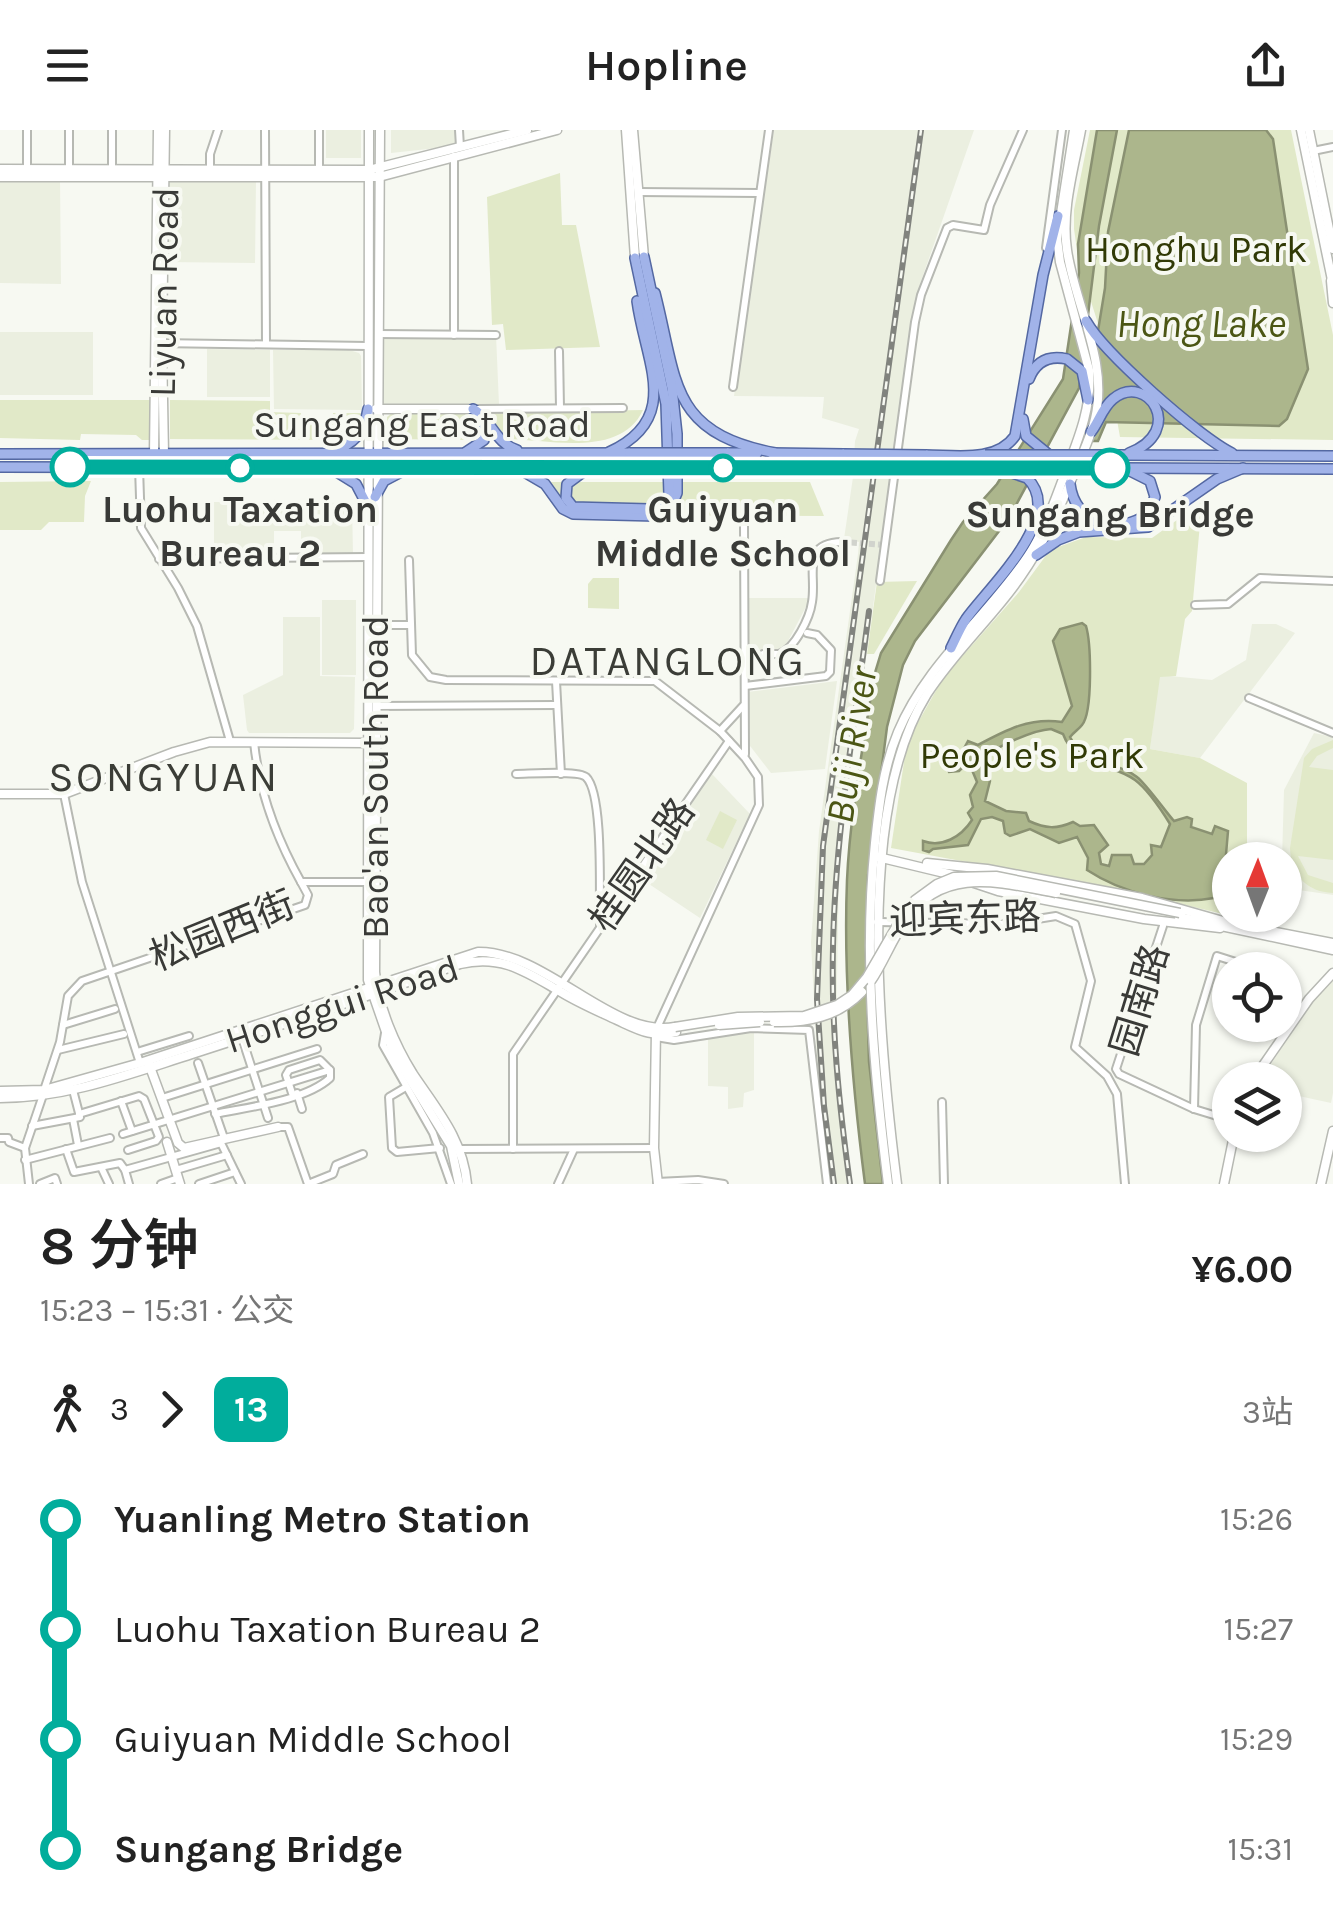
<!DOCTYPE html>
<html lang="zh">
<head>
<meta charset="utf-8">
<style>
  :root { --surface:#fff; --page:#f6f6f6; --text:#222; --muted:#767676 }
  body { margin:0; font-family:Karla,"Noto Sans SC",sans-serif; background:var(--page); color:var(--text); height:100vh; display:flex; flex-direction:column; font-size:38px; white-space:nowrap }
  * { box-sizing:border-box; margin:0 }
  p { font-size:32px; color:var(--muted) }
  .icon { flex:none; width:55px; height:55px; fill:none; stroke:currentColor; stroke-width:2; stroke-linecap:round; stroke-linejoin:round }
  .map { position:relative; height:1054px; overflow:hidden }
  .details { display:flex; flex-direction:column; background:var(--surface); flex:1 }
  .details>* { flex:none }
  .badge { padding:0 20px; border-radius:15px; font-size:35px; line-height:65px }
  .needle { width:65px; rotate:1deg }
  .buttons { position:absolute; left:1212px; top:712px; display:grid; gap:20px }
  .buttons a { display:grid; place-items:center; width:90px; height:90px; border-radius:50%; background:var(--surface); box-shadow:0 2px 8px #0004; font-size:50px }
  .map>.badge { position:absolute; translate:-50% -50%; box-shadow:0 0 0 5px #fff }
  .legs { display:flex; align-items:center; gap:15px; height:110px; padding:0 40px; font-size:32px }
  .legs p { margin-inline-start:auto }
  .summary { display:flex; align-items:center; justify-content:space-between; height:170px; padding:0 40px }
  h1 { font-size:55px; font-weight:600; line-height:75px }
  ul { padding:0 40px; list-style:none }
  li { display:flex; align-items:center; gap:35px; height:110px; font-size:38px }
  li i { display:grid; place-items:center; width:15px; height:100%; margin:0 12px; background:currentColor }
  li i::after { content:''; width:25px; height:25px; margin:-12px; border:8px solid; border-radius:50%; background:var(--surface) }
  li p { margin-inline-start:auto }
  li:first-child i { background:linear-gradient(#0000 50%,currentColor 0) }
  li:last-child i { background:linear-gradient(currentColor 50%,#0000 0) }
  header { display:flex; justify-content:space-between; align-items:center; height:130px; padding:0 40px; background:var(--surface); font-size:45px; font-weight:600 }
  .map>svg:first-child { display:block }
</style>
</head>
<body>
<header><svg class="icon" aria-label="menu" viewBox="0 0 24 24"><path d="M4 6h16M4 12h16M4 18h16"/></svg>Hopline<svg class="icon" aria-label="share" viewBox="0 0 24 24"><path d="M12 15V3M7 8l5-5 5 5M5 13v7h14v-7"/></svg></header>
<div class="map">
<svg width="1333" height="1054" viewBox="0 0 1333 1054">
  <rect width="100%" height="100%" fill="#f7f9f2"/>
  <g fill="#ebefe0">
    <rect x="326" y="0" width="35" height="28"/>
    <path d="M391,0H456V16L391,23Z"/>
    <path d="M774,0H974L920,154L909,211L846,676L839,737L836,908L851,1054H830L819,969L811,812L819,701L858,424L859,412L844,409L853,347L855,311L859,299L822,288L824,267L734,266Z"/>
    <path d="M166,49L256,50L255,133L165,132Z"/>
    <path d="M0,51H60L61,154L0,153Z"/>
    <rect x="0" y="202" width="93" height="63"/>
    <path d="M383,205H496L499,275H383Z"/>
    <path d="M207,219L270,220V267H207Z"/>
    <path d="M273,220H349L359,223L361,226L362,280L274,279Z"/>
    <path d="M214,372L352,373L353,424H301V401H274V425H214Z"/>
    <path d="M746,468H809V471L786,515L779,521H762L754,528L746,529Z"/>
    <rect x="322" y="470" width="34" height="75"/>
    <path d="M283,487H320V546L355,547L354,599L350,603H249L247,600L243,565L283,545Z"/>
    <path d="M1252,494H1276L1295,503L1200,628L1150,619L1159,545L1212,550L1246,530Z"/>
    <path d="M837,551L825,639L771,643L747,612V562Z"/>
    <path d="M1314,603L1333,607V765L1285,758V730H1282L1284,660Z"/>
    <path d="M712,644L750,684L700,788L640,748Z"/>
    <path d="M1333,848V963L1331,973L1285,963V950H1261L1309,874Z"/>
    <path d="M754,901V960L744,963L743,977L728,979V957L708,956V903Z"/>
  </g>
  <g fill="#e1e9c8">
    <path d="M1090,0H1291L1333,205V310L1120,307L1102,206L1079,134L1074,99V80Z"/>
    <path d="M560,43L562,95H576L600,217L506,220L503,194L492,195L487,67Z"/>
    <path d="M0,270H150L151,310H142L136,305L81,304L80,310L0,308Z"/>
    <path d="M170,270L270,271V282L301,283L302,293L333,294V283H361L359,298L352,306L339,310L170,309Z"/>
    <path d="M643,280C620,330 544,308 503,309L487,283Z"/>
    <path d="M392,283H461L472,285L481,294V305L476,310L388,309L387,287Z"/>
    <path d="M91,351L85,366L84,392H49L41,400H0V352Z"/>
    <path d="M545,352H810L824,386L578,385L570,382Z"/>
    <path d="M1202,372L1192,481L1185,489L1176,546L1160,547L1150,619L1200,628L1247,653V730H1230V785H1255L1248,790L1135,763L891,718L907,612L943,548L1019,462L1050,420L1086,407L1152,408Z"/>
    <path d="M593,448H619V479L588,478V454Z"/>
    <path d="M917,451L874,524H867L877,452Z"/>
    <path d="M1333,610V618L1317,626L1309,637L1333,640V730L1298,726L1308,745L1333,753V763C1306,762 1291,744 1290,718L1304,628L1312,619Z"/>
    <path d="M720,681L737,690L723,719L706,710Z"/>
  </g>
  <g fill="#acb68c" stroke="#8a9172" stroke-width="2.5" fill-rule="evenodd">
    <path d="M1097,0H1117L1099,96L1079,258L1009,388L915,511L903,535L887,597L868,745L866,826L869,932L883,1054H865C852,953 843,851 847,750C850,682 864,613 874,546L881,523L951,410L963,392L997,354L1063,249L1079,143L1078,114Z"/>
    <path d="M1129,0H1266L1273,9L1308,239L1287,289L1279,296L1106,292L1098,311H1080L1105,158L1108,102Z"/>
    <path d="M1082,493L1086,496C1091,513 1093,582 1082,595C1079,599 1074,602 1070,607C1086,639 1114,629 1137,647C1147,655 1165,681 1174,691L1187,687L1192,689L1191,697L1212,704L1215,696L1228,701L1223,759L1214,768C1173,776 1122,763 1087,740L1088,728L1077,707L1059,713L1030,699L1010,706L1005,703L1003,691L992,687L981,689L968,715L933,719L929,722L923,720V711C942,718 961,707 972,690L968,683L973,677L970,665L977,652L972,640L965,635L959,641L949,642L944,633L948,624L962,622L968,611L978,615C1006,600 1030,587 1062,592L1072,576L1053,511L1060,499ZM1051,599L1063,604C1075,637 1110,632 1135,650C1147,659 1162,681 1170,694L1161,717L1151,715L1152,725L1144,734H1134L1131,725H1112L1109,736L1101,734L1099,723L1108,715L1094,695L1080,696L1073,692C1057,699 1046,699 1029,691L1026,683L1006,681L985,671L990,651L985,642L987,626C997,616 1034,600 1051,599Z"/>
  </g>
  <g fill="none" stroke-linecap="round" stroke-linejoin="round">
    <path stroke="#d1d3cd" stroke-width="6" stroke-dasharray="6 3" stroke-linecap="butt" d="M842,412L886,415"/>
    <g stroke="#b7b9b3" stroke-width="10">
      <g id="minor">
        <path d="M69,0V39"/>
        <path d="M112,0V39"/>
        <path d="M265,0L266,214"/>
        <path d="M459,0L460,17"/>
        <path d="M1313,21L1333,17"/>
        <path d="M454,26V205"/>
        <path d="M27,39V0"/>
        <path d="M210,39V24L218,0"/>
        <path d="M319,40V0"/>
        <path d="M638,62L759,63"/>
        <path d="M1046,118L1062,0"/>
        <path d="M378,204L496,205"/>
        <path d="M158,213L368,216"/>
        <path d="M559,221L560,278"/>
        <path d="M733,257L769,0"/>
        <path d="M475,279L623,278"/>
        <path d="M139,337L141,398L178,458L197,496L230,611"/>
        <path d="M744,396L745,624"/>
        <path d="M159,429L368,427"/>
        <path d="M409,430L412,525L430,547L446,550L655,551L720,601L745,628L758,647L759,675L656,900"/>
        <path d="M880,451L915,192L921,165L947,98L953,95L984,100L990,75L1023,0"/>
        <path d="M1195,475L1228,474L1260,448L1333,451"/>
        <path d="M377,495H409"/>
        <path d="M746,541L763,524C765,524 777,524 779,524C795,519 810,487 812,472C817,444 800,413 842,412"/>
        <path d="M556,551L561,644"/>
        <path d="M745,556L826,546L830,542L831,520L817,505L807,503"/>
        <path d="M1249,568L1333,603"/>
        <path d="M376,576L557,575"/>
        <path d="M720,601L743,576"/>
        <path d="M254,612C259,662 277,709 301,752"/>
        <path d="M516,644C529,644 578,640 586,647C604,664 599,767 600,795"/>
        <path d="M64,664L82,752L140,933"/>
        <path d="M877,792L1006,794L1056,786L1075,794L1091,851L1075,917L1107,946L1117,964L1125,1054"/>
        <path d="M1163,796L1116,939L1119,944L1194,979L1230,990"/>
        <path d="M63,895L115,879"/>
        <path d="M385,903L383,915L433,1003L451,1054"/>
        <path d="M656,907L674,910L751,898L809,900L827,1054"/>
        <path d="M242,908L268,988"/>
        <path d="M58,920L124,904"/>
        <path d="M137,922L189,906"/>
        <path d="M198,933L224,1008"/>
        <path d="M406,957L389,967L392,1018L397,1022L440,1018"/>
        <path d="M44,960L60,912L68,866L82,851L305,775L308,765L301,752H367"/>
        <path d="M297,963L302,979"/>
        <path d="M162,968L317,919"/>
        <path d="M121,971L132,1001"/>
        <path d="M942,972L944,1054"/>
        <path d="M1194,979L1196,895L1217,826L1261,840"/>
        <path d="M79,984L139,966L144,969L159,1007L156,1011L128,1020"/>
        <path d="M215,984C248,977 305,971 330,948V940L320,930L289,940L286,945L293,966"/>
        <path d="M73,989L78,1015"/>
        <path d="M32,996L80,987L73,960"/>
        <path d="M278,997H288L308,1054L333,1044L336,1035L363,1024"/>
        <path d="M123,1004L330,940"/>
        <path d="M0,1008H8L9,1012L25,1018"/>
        <path d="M66,1019L74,1042L120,1033L125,1040L129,1054"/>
        <path d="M460,1019L654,1018"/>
        <path d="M513,1019V924L729,611"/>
        <path d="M25,1030L110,1008"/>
        <path d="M101,1037L109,1054"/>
        <path d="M125,1040L221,1013L241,1054"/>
        <path d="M176,1040L227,1025"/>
        <path d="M657,1052L698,1050L724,1054"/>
        <path d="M29,1054L25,1018L42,968"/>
        <path d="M40,1054L55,1048L57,1054"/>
        <path d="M161,1054L178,1048"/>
        <path d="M199,1054L235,1042"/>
        <path d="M558,1054L574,1019"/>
      </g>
    </g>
    <g stroke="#b7b9b3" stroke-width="11">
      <g id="tertiary">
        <path d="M369,0L368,850L393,922L451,1016L459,1054"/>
        <path d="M380,0L375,842C378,876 395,915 413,944C437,980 463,1009 467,1054"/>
        <path d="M1301,0L1333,155"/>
        <path d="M1309,0L1333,119"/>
        <path d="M0,39L369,40L527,0"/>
        <path d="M0,47H379L557,0"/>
        <path d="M1331,151L1333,173"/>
        <path d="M376,279H473"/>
        <path d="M154,324L158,0"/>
        <path d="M164,325L162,213L165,0"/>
        <path d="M0,664H64L174,622L210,612L367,613"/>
        <path d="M878,727L957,746"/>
        <path d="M927,733L987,739L1142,768L1230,793"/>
        <path d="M974,753L998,761L1144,789L1220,798"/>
        <path d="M656,901L654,1018L658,1054"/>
        <path d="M150,937L178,1013L184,1018L278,997"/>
        <path d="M167,1012L180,1054"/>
        <path d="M1321,1054L1333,1001"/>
      </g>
    </g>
    <g stroke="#b7b9b3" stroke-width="11">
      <g id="secondary">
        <path d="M626,0L635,128"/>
        <path d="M633,0L644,127"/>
        <path d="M1179,787L1333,820"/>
        <path d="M1229,793L1333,813"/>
        <path d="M1253,950L1309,869L1333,843"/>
        <path d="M0,961L44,960L140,933L478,822C546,821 613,909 675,897"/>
        <path d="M0,968C67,968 129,944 192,924C282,895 371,865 460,834C502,824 526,842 561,862C579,873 598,881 617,890C639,900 652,908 676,902"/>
        <path d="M888,1054C874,942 863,827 875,713C879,675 883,638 898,602C927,533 987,487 1028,426C1046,399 1056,366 1068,336C1080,305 1092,274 1089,240L1060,132L1057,109L1074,0"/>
        <path d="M897,1054C880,920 854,681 927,564C949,530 978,501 1003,470C1035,431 1054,392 1073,346C1081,327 1090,309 1095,289C1109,231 1075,176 1067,120C1061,81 1074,38 1081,0"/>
        <path d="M1224,1054L1234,1005"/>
      </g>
    </g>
    <g stroke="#5468a2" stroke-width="12">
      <g id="primary">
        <path d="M655,163C678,253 669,302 775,323"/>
        <path d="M1086,191C1104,223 1198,306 1232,323"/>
        <path d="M1029,249C1036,231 1049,225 1067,229L1082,241L1088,270"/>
        <path d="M473,279C492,290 495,313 517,320"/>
        <path d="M1023,289L1026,306L1048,324"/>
        <path d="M1091,302C1099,292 1102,278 1113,269C1147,241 1187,301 1129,323"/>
        <path d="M331,322C354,314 364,304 368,279"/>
        <path d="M466,322L484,310V293"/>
        <path d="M609,322C683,288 645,232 637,171"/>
        <path d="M727,323H757"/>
        <path d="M772,323L844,324"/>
        <path d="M0,324L630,323"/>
        <path d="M926,325C955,325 996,333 1015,306L1043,145L1058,86"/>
        <path d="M1121,325L1333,326"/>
        <path d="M0,337L628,338"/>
        <path d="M727,338L845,337"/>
        <path d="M926,338H997L1027,348C1067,386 988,458 966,489C960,498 956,508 951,518"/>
        <path d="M1121,338L1333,339"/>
        <path d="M521,340L545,354L563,379L573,384L656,386L670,379L677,363V304L672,258L644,127"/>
        <path d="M586,340L567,354L566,368L573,377L650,379L663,373L669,365L666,274L635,128"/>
        <path d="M335,341L356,354L368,377"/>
        <path d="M1070,354C1075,394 1117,406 1148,384L1155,367L1150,351L1128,340"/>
        <path d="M375,367L384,351L405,340"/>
        <path d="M1036,425L1058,410L1079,402L1148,397L1217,349L1243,338"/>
      </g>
    </g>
    <use href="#minor" stroke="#fff" stroke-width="6"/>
    <use href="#tertiary" stroke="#fff" stroke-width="8"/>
    <use href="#secondary" stroke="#fff" stroke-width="8"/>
    <use href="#primary" stroke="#a1b3e9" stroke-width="9"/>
    <g stroke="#81837e" stroke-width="6">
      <g id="rail">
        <path d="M834,1054L824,976L817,869L823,716L921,0"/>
        <path d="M850,1054C839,975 831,897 833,817C835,704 855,592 869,481"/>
      </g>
    </g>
    <use href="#rail" stroke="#f7f9f2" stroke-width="2.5" stroke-dasharray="8" stroke-linecap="butt"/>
    <g stroke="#b7b9b3" stroke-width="11" stroke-linecap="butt">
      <g id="secondary-bridge">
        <path d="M871,851C884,832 892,809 906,790C943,735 1001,753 1056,763"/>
        <path d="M774,892C807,893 838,887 862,862"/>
        <path d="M719,895L760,892"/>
        <path d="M675,897L738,887L804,886L837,875L852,865L867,847L903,785L915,770L937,754L954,747L996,746L1180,783"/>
      </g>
    </g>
    <g stroke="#5468a2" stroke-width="12" stroke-linecap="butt">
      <g id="primary-bridge">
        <path d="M630,323H727"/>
        <path d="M844,324L926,325"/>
        <path d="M985,325H1121"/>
        <path d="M845,337L926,338"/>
        <path d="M628,338H727"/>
        <path d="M997,338H1121"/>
      </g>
    </g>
    <use href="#secondary-bridge" stroke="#fff" stroke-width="8"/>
    <use href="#primary-bridge" stroke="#a1b3e9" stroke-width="9"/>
  </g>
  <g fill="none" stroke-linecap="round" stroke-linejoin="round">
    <g stroke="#fff" stroke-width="22">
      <path id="line-1" d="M70,337L1110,338"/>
    </g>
    <use href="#line-1" stroke="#01ad9c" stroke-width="15"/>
  </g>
  <g fill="#fff" stroke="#01ad9c" stroke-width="5">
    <circle cx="70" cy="337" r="18"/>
    <circle cx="240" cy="338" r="12"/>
    <circle cx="723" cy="338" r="12"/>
    <circle cx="1110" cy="338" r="18"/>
  </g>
  <g text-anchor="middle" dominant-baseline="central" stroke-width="8" stroke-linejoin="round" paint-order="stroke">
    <g font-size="38" fill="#313a06" stroke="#f7f9f2">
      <text x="1196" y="119">Honghu Park</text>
      <text x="1032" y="625">People's Park</text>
    </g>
    <g font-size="38" fill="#393a37" stroke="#f7f9f2">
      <text transform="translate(164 162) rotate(-89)">Liyuan Road</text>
      <text x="422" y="294">Sungang East Road</text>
      <text transform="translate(375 647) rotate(-90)">Bao'an South Road</text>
      <text transform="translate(642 735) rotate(-55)">桂圆北路</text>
      <text transform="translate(965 789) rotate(-2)">迎宾东路</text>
      <text transform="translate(222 801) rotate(-22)">松园西街</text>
      <text transform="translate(1140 870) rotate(-73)">园南路</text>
      <text transform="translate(342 874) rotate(-18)">Honggui Road</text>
    </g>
    <g font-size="38" font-weight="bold" fill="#393a37" stroke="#f7f9f2">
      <text x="240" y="379">Luohu Taxation<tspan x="240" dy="44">Bureau 2</tspan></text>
      <text x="723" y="379">Guiyuan<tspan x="723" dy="44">Middle School</tspan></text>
      <text x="1110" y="384">Sungang Bridge</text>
    </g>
    <g font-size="40" font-style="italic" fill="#4b5614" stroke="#f7f9f2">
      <text x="1201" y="193">Hong Lake</text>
      <text transform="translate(851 615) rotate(-81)">Buji River</text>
    </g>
    <g font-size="42" letter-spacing="2.5" fill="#3b3d37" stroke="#f7f9f2">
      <text x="668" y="531">DATANGLONG</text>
      <text x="164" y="647">SONGYUAN</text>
    </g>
  </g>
</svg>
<div class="buttons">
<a><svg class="needle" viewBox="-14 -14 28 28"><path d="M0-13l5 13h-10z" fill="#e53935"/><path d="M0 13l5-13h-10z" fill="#767676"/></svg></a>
<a><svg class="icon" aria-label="locate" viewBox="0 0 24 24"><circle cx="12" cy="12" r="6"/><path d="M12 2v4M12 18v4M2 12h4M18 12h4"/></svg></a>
<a><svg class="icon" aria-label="layers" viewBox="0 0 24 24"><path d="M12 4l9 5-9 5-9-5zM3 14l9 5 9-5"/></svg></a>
</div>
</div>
<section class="details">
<div class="summary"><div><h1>8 分钟</h1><p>15:23 – 15:31 · 公交</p></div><b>¥6.00</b></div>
<div class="legs"><svg class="icon" aria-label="walk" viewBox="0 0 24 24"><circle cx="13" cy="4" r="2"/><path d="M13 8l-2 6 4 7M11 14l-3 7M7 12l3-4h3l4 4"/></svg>3<svg class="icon" aria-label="forward" viewBox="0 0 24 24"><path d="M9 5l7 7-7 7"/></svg><b class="badge" style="background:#01ad9c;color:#fff">13</b><p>3站</p></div>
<ul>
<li><i style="color:#01ad9c"></i><b>Yuanling Metro Station</b><p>15:26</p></li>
<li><i style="color:#01ad9c"></i><span>Luohu Taxation Bureau 2</span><p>15:27</p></li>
<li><i style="color:#01ad9c"></i><span>Guiyuan Middle School</span><p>15:29</p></li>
<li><i style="color:#01ad9c"></i><b>Sungang Bridge</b><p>15:31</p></li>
</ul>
</section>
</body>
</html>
